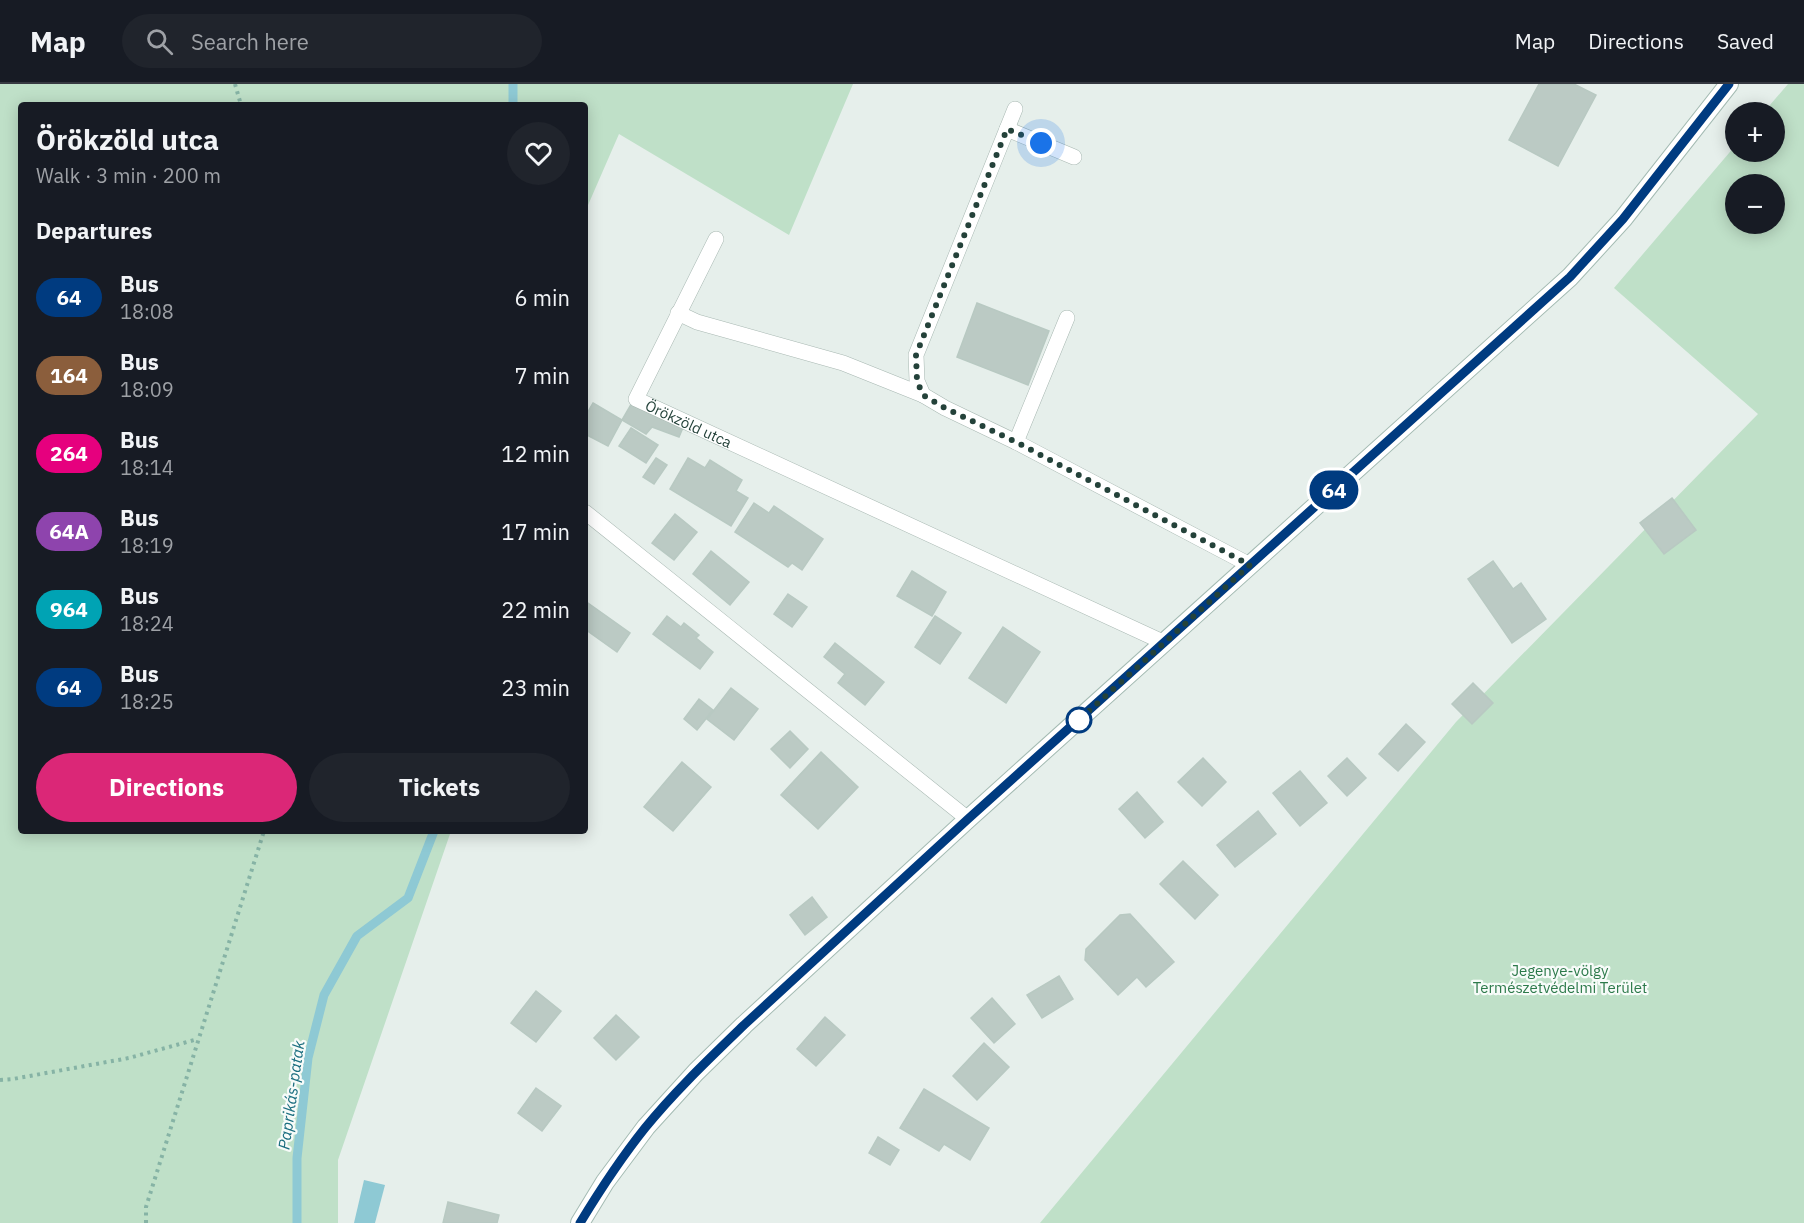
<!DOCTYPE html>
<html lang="en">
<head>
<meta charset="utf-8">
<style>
  :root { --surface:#171b24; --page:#20242c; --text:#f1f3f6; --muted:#9ea1a6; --line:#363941; --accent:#db2777 }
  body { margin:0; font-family:"IBM Plex Sans",sans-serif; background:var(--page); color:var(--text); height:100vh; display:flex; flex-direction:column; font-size:22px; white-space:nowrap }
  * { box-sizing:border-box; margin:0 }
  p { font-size:20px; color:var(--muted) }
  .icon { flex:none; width:33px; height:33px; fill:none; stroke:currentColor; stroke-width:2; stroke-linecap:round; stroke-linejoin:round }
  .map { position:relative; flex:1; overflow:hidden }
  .details { position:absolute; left:18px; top:18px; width:570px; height:732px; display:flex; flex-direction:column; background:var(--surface); border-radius:6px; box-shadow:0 3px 15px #0003 }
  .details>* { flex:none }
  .badge { padding:0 12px; border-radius:20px; font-size:21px; line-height:39px }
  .buttons { position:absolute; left:1725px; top:18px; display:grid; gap:12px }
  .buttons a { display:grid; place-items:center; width:60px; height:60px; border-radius:50%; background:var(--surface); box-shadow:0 3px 15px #0003; font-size:30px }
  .you { position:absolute; width:30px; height:30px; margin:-15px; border:4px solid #fff; border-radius:50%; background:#1a73e8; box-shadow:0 0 0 9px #1a73e833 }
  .map>.badge { position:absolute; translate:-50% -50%; box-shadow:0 0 0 3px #fff }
  h2 { padding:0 18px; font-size:22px; line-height:54px }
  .round { display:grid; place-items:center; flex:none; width:63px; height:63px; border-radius:32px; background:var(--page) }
  .head { display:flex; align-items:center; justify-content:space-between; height:102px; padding:0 18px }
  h1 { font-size:28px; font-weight:700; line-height:45px }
  .cta { display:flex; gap:12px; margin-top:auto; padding:12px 18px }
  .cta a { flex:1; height:69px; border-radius:36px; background:var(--accent); color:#fff; font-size:24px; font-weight:700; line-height:69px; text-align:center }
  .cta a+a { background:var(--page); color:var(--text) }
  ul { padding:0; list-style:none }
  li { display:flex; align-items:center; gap:18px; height:78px; padding:0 18px }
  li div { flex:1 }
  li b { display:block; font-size:22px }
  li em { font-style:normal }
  li .badge { min-width:66px; font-weight:700; text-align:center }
  header { display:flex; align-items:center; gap:36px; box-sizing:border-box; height:84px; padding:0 30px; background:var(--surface); border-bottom:2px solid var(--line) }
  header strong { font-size:28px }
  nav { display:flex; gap:33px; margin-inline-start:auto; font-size:21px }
  .search { width:420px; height:54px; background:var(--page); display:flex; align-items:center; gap:15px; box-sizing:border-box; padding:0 21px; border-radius:33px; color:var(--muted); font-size:22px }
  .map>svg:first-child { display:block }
</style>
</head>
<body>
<header>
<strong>Map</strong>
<div class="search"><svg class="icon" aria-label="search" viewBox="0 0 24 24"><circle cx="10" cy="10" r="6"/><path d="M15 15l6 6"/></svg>Search here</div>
<nav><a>Map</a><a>Directions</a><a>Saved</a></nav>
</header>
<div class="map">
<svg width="1804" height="1139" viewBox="0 0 1804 1139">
  <rect width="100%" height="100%" fill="#e6efeb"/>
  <g fill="#bfe0c8" fill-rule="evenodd">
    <path d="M0,0H853L789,151L619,50L585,128V21H21V747H451L338,1076V1139H0Z"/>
    <path d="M1788,0H1804V1139H1040L1456,638L1758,330L1614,204L1735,62L1736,68H1774V28H1764ZM1736,100H1774V140H1736Z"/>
  </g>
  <path fill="#8ec9d4" d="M364,1096L385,1101L375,1139H354Z"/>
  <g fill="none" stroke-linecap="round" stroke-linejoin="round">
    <g stroke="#8ec9d4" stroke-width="9">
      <path d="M513,0V21"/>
      <path d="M297,1139V1074L308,974L324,911L357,852L408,814L434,747"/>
    </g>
  </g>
  <g fill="#bbcac4" stroke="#b8c9c2" stroke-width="1.5">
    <path d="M1539,0H1574L1596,11L1558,82L1509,56Z"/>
    <path d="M977,219L1049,247L1028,301L957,273Z"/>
    <path d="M633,317L684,341L679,353L652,343L646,350L622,336Z"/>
    <path d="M593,319L622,336L608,362L585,350V333Z"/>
    <path d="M631,344L658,361L646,379L619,362Z"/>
    <path d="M656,374L667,381L654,400L643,393Z"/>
    <path d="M688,374L705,384L710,376L742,396L736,407L748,414L731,442L670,405Z"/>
    <path d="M1672,414L1696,446L1664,470L1640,439Z"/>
    <path d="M754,419L769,429L774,422L823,455L802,486L792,479L788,483L735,448Z"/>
    <path d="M675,430L697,448L674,476L652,459Z"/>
    <path d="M711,467L749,498L730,521L693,490Z"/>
    <path d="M1493,477L1513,505L1521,499L1546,535L1512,559L1468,495Z"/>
    <path d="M912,487L946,508L932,532L897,512Z"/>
    <path d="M788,510L807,523L792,543L774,530Z"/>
    <path d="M588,519L630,549L617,568L585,545V523Z"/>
    <path d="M667,532L681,543L684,539L699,551L696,554L713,568L700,585L653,550Z"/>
    <path d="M935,532L961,549L940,580L915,563Z"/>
    <path d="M1003,543L1040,568L1006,619L969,594Z"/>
    <path d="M835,559L884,598L865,621L838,599L845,590L824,573Z"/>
    <path d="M1473,599L1493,619L1472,640L1452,620Z"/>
    <path d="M731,604L758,625L734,656L707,635Z"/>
    <path d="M699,615L713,626L697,646L684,635Z"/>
    <path d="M1406,640L1425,658L1398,687L1379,670Z"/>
    <path d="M790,647L808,665L790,684L771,665Z"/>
    <path d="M821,668L858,703L818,745L781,711Z"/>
    <path d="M1203,674L1226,698L1202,722L1178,698Z"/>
    <path d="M1347,674L1366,694L1347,712L1328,692Z"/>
    <path d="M682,678L711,703L673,747L644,723Z"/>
    <path d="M1300,687L1327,719L1300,742L1273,709Z"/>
    <path d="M1137,708L1163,738L1145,754L1119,725Z"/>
    <path d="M1258,727L1276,750L1235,783L1217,761Z"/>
    <path d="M1183,777L1218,811L1195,835L1160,800Z"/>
    <path d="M812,813L827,833L805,851L790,831Z"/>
    <path d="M1130,830L1174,878L1146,903L1137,893L1118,911L1085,876L1086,865L1120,831Z"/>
    <path d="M1059,892L1073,915L1042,934L1027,911Z"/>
    <path d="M536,907L561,927L536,958L511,939Z"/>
    <path d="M992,914L1015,940L994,959L971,934Z"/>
    <path d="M616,931L639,953L616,976L594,954Z"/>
    <path d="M825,933L845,951L816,982L797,965Z"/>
    <path d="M984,959L1009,983L977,1016L953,992Z"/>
    <path d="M536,1004L561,1022L542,1047L518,1029Z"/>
    <path d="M924,1005L989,1044L970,1076L944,1060L939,1067L900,1044Z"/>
    <path d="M878,1053L899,1066L890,1081L869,1069Z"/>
    <path d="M448,1118L499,1131L497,1139H443Z"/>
  </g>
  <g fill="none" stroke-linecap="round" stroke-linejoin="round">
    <g stroke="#a8b8b2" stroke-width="16">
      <g id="service">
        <path d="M1015,25L916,271L917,297L923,311L945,324L1016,358L1250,481"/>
        <path d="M1007,45L1074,73"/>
        <path id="s1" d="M716,155L636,315L1165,559"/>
        <path d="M678,229L697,238L843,279L923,311"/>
        <path d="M1016,358L1067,234"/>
        <path d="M585,428L968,735"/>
      </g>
    </g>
    <g stroke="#a4bbb3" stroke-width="20">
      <path id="secondary" d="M580,1139L605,1098L646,1043L696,988L744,941L968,735L1570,193L1623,135L1729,0"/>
    </g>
    <g stroke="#86b3a5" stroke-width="4" stroke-dasharray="3 4.5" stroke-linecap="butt">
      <path d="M235,0L241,21"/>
      <path d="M0,996L13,995L129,974L198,955"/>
      <path d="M146,1139V1123L264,747"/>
    </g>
    <use href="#service" stroke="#fff" stroke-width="15"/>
    <use href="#secondary" stroke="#fff" stroke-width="18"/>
  </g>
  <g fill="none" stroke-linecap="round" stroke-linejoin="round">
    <g stroke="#fff" stroke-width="14">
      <path id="line" d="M580,1139C600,1106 621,1074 645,1044C675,1007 710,974 744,941L968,735L1570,193L1623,135L1729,0"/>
    </g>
    <use href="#line" stroke="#003b80" stroke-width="9"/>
    <path stroke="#24423a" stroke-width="6" stroke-dasharray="0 10.8" d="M1041,59L1007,45L916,271L917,297L923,311L945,324L1016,358L1250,481L1079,636"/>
  </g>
  <circle fill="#fff" stroke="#003b80" stroke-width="3" cx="1079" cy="636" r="12"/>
  <g text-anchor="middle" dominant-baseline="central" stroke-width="4.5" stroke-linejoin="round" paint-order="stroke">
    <g font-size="15" fill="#24423a" stroke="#f7fbf9">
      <text stroke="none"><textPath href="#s1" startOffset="237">Örökzöld utca</textPath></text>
    </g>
    <g font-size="15" fill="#2d7a4b" stroke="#f7fbf9">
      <text x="1560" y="886">Jegenye-völgy<tspan x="1560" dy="17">Természetvédelmi Terület</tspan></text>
    </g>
    <g font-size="16" font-style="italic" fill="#1c6f80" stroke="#f7fbf9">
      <text transform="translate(291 1011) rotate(-82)">Paprikás-patak</text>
    </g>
  </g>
</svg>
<div class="buttons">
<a>+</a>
<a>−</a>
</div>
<div class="you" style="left:1041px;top:59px"></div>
<b class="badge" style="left:1334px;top:406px;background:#003b80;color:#fff">64</b>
<section class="details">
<div class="head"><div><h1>Örökzöld utca</h1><p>Walk · 3 min · 200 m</p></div><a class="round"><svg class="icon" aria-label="heart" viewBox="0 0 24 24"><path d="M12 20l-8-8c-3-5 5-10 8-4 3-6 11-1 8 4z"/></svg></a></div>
<h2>Departures</h2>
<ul>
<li><span class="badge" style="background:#003b80;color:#fff">64</span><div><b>Bus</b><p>18:08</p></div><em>6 min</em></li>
<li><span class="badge" style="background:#8b5e3c;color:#fff">164</span><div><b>Bus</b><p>18:09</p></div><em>7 min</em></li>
<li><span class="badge" style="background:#e6007e;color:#fff">264</span><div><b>Bus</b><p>18:14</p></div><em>12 min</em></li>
<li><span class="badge" style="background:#8e44ad;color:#fff">64A</span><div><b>Bus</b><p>18:19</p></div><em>17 min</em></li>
<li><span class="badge" style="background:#00a3b4;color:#fff">964</span><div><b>Bus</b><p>18:24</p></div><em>22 min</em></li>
<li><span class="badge" style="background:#003b80;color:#fff">64</span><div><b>Bus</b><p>18:25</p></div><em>23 min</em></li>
</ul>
<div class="cta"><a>Directions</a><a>Tickets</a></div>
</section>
</div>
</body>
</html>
